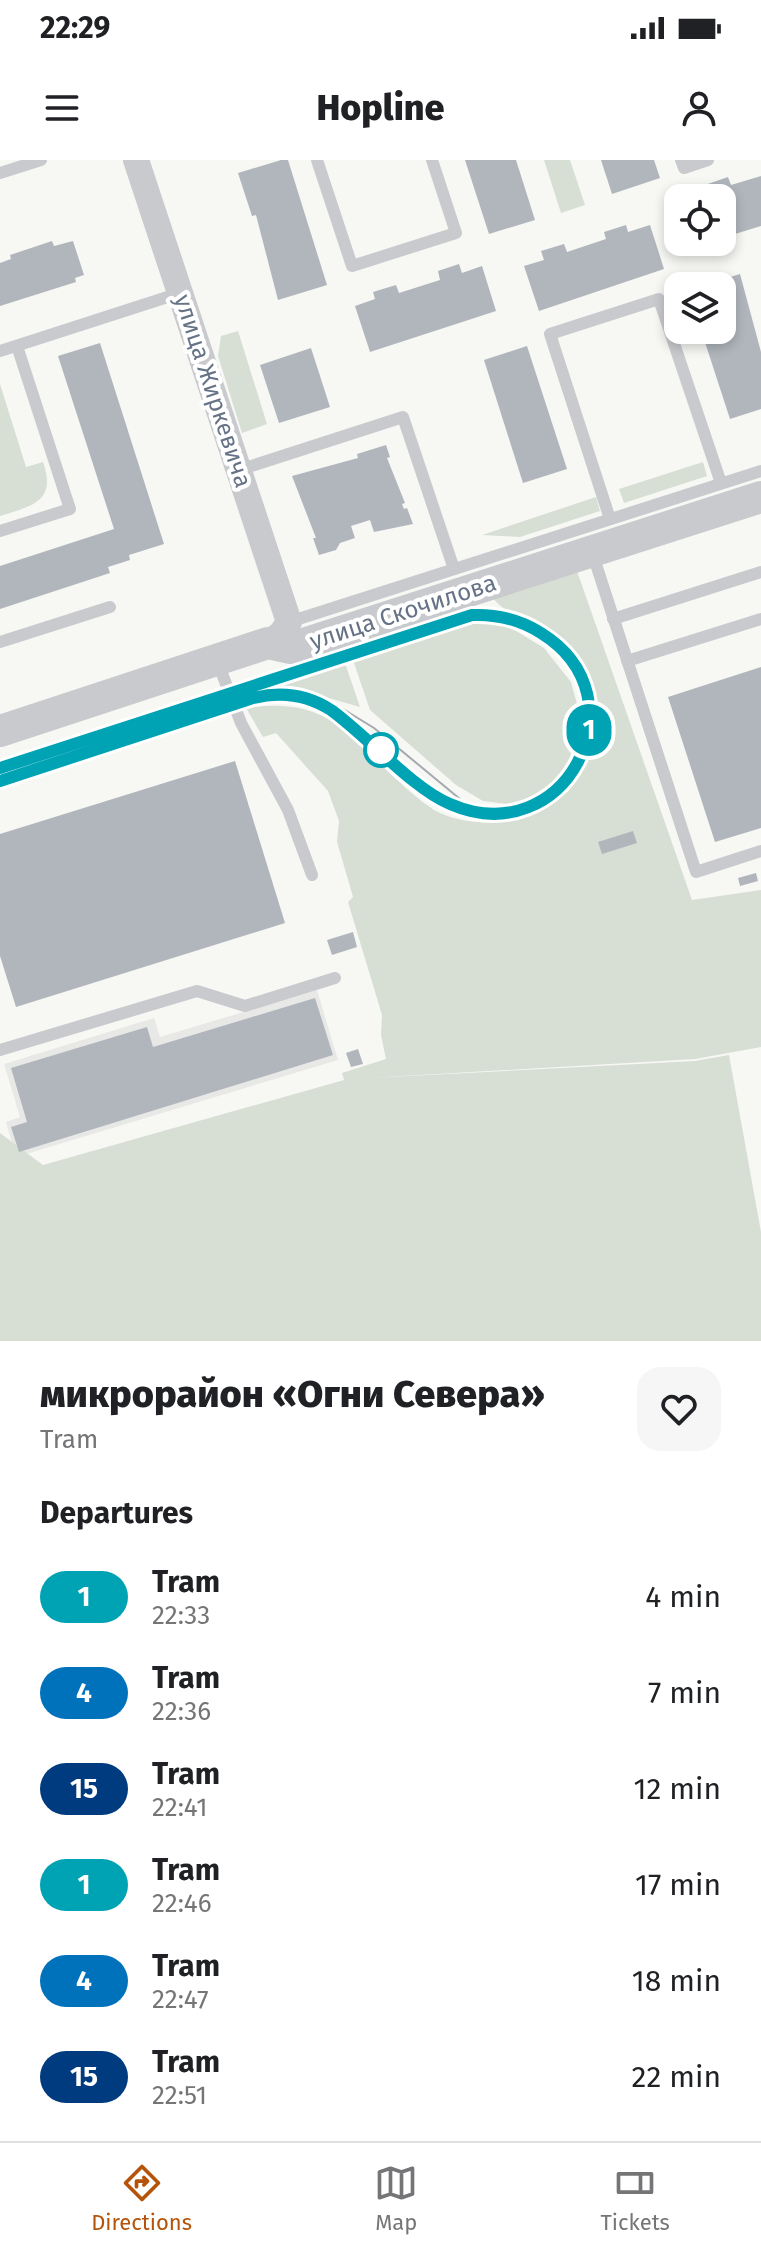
<!DOCTYPE html>
<html lang="en">
<head>
<meta charset="utf-8">
<style>
  :root { --surface:#fff; --page:#f6f6f6; --text:#202124; --muted:#757577; --line:#e0e0e0; --accent:#b45309 }
  body { margin:0; font-family:"Fira Sans",sans-serif; background:var(--page); color:var(--text); height:100vh; display:flex; flex-direction:column; font-size:30px; white-space:nowrap }
  * { box-sizing:border-box; margin:0 }
  p { font-size:26px; color:var(--muted) }
  .icon { flex:none; width:44px; height:44px; fill:none; stroke:currentColor; stroke-width:2; stroke-linecap:round; stroke-linejoin:round }
  .map { position:relative; height:1181px; overflow:hidden }
  .panel { display:flex; flex-direction:column; background:var(--surface); flex:1 }
  .panel>* { flex:none }
  .badge { padding:0 16px; border-radius:26px; font-size:28px; line-height:52px }
  .tools { position:absolute; left:664px; top:24px; display:grid; gap:16px }
  .tools a { display:grid; place-items:center; width:72px; height:72px; border-radius:16px; background:var(--surface); box-shadow:0 4px 12px #0003; font-size:40px }
  .map>.badge { position:absolute; translate:-50% -50%; box-shadow:0 0 0 4px #fff }
  h2 { padding:0 40px; font-size:30px; line-height:72px }
  .round { display:grid; place-items:center; flex:none; width:84px; height:84px; border-radius:24px; background:var(--page) }
  .overview { display:flex; align-items:center; justify-content:space-between; height:136px; padding:0 40px }
  h1 { font-size:38px; font-weight:800; line-height:60px }
  ul { padding:0; list-style:none }
  li { display:flex; align-items:center; gap:24px; height:96px; padding:0 40px }
  li div { flex:1 }
  li b { display:block; font-size:30px }
  li em { font-style:normal }
  li .badge { min-width:88px; font-weight:700; text-align:center }
  .status { display:flex; justify-content:space-between; align-items:center; height:56px; padding:0 40px; background:var(--surface); direction:ltr }
  .status svg { height:22px; fill:currentColor }
  header { display:flex; justify-content:space-between; align-items:center; height:104px; padding:0 40px; background:var(--surface); font-size:36px; font-weight:800 }
  .dock { display:flex; justify-content:space-around; align-items:center; height:112px; border-top:2px solid var(--line); background:var(--surface); font-size:22px; color:var(--muted) }
  .dock a { display:grid; justify-items:center; gap:4px }
  .dock .current { color:var(--accent) }
  .map>svg:first-child { display:block }
</style>
</head>
<body>
<div class="status"><b>22:29</b><svg viewBox="0 0 49 12"><path d="M0 12V9h3v3zM5 12V6h3v6zM10 12V3h3v9zM15 12V0h3v12zM26 1h20v11H26zM47 4h2v5h-2z"/></svg></div>
<header><svg class="icon" aria-label="menu" viewBox="0 0 24 24"><path d="M4 6h16M4 12h16M4 18h16"/></svg>Hopline<svg class="icon" aria-label="person" viewBox="0 0 24 24"><circle cx="12" cy="8" r="4"/><path d="M4 21q1-7 8-7t8 7"/></svg></header>
<div class="map">
<svg width="761" height="1181" viewBox="0 0 761 1181">
  <rect width="100%" height="100%" fill="#f7f7f4"/>
  <path fill="#e8e8e7" d="M317,830L338,900L16,997L6,962L20,957L4,904L154,858L160,877Z"/>
  <g fill="#d7dfd5">
    <path d="M544,0H570L585,45L561,53Z"/>
    <path d="M238,171L267,264L242,273L218,196L221,176Z"/>
    <path d="M0,224L26,307L43,302C57,342 32,346 0,356Z"/>
    <path d="M703,302L707,316L624,343L619,329Z"/>
    <path d="M596,337L600,351L520,377L482,375Z"/>
    <path d="M577,411L692,740L761,730V887L695,899L369,918L695,901L729,895L761,1072V1181H0V973L43,1005L344,920L342,913L386,899L381,875L382,855L348,742L353,737L337,682L339,661L328,631L276,573L263,577L246,548C274,544 302,544 328,559C338,564 347,575 356,582C376,599 419,644 440,653C464,664 500,666 524,657C542,651 562,640 574,624C614,571 599,502 545,466C527,454 506,456 493,438Z"/>
    <path d="M486,460L500,461L544,488L571,522L577,544L579,570L570,597L557,620L529,638L507,644L483,641L456,625L370,550L353,500Z"/>
    <path d="M344,500L360,547L301,530L259,527Z"/>
  </g>
  <g fill="#b0b6bc">
    <path d="M281,0H288L327,125L278,140L256,55L252,56L238,13Z"/>
    <path d="M465,0H516L535,60L489,74Z"/>
    <path d="M601,0H654L660,18L612,34Z"/>
    <path d="M761,16V66L722,78V38L691,37L707,32L705,25L728,17L731,25Z"/>
    <path d="M626,65L628,72L650,65L664,109L539,151L524,106L544,100L541,91L564,84L567,92L606,79L604,72Z"/>
    <path d="M52,81L54,86L73,81L84,115L75,118L76,122L0,146V103L11,99L10,95Z"/>
    <path d="M459,104L462,113L482,106L496,151L370,192L355,146L375,139L373,132L396,125L399,133L440,120L438,111Z"/>
    <path d="M740,114L761,192V249L730,259L701,170H722V126L704,125Z"/>
    <path d="M100,183L164,384L129,395L130,400L108,407L110,413L0,449V406L114,369L58,196Z"/>
    <path d="M527,186L567,309L523,323L484,200Z"/>
    <path d="M311,188L330,247L279,263L260,205Z"/>
    <path d="M386,285L390,297L387,298L405,343L402,344L404,349L407,348L413,364L374,372L370,360L351,366L355,378L340,383L336,390L319,395L313,378H316L292,316L358,298L357,294Z"/>
    <path d="M761,507V668L715,682L668,537Z"/>
    <path d="M235,601L285,763L16,847L0,796V674Z"/>
    <path d="M633,671L637,683L602,694L598,682Z"/>
    <path d="M756,713L758,721L740,726L738,718Z"/>
    <path d="M353,772L357,787L332,795L327,780Z"/>
    <path d="M315,838L333,895L19,992L11,967L27,962L11,908L147,867L153,887Z"/>
    <path d="M358,889L363,904L351,907L346,893Z"/>
  </g>
  <g fill="none" stroke-linecap="round" stroke-linejoin="round">
    <g stroke="#c8cace" stroke-width="12">
      <path d="M317,0L352,106L456,73L432,0"/>
      <path d="M681,0L684,8L708,0"/>
      <path d="M0,13L41,0"/>
      <path d="M0,191L180,133"/>
      <path d="M239,310L403,257L454,409"/>
      <path d="M610,359L550,174L659,139L721,323"/>
      <path d="M0,371L70,349L17,186"/>
      <path d="M592,392L696,712L761,691"/>
      <path d="M613,459L761,412"/>
      <path d="M289,462L761,311"/>
      <path d="M0,482L110,447"/>
      <path d="M627,501L761,459"/>
      <path d="M218,503L241,563L288,650L312,715"/>
      <path d="M0,890L197,831L245,846L335,818"/>
    </g>
    <path stroke="#c8cace" stroke-width="26" d="M136,0L289,462L281,474L268,483"/>
    <path stroke="#c8cace" stroke-width="32" d="M0,571L268,483L291,488L761,337"/>
    <g stroke="#a5aab1" stroke-width="2">
      <path d="M343,549L374,568L460,639"/>
      <path d="M0,608L472,455C497,454 519,459 541,473C646,539 565,694 450,644C413,629 366,575 331,550C306,534 278,532 250,539L0,621"/>
    </g>
  </g>
  <g fill="none" stroke-linecap="round" stroke-linejoin="round">
    <g stroke="#fff" stroke-width="18">
      <path id="line" d="M0,608L472,455C497,454 519,459 541,473C646,538 565,694 450,644C413,629 366,575 331,550C306,534 278,531 250,539L0,621"/>
    </g>
    <use href="#line" stroke="#00a3b4" stroke-width="12"/>
  </g>
  <circle fill="#fff" stroke="#00a3b4" stroke-width="4" cx="381" cy="590" r="16"/>
  <g text-anchor="middle" dominant-baseline="central" stroke-width="8" stroke-linejoin="round" paint-order="stroke">
    <g font-size="24" fill="#667386" stroke="#fff">
      <text transform="translate(213 231) rotate(72)">улица Жиркевича</text>
      <text transform="translate(403 452) rotate(-18)">улица Скочилова</text>
    </g>
  </g>
</svg>
<div class="tools">
<a><svg class="icon" aria-label="locate" viewBox="0 0 24 24"><circle cx="12" cy="12" r="6"/><path d="M12 2v4M12 18v4M2 12h4M18 12h4"/></svg></a>
<a><svg class="icon" aria-label="layers" viewBox="0 0 24 24"><path d="M12 4l9 5-9 5-9-5zM3 14l9 5 9-5"/></svg></a>
</div>
<b class="badge" style="left:589px;top:570px;background:#00a3b4;color:#fff">1</b>
</div>
<section class="panel">
<div class="overview"><div><h1>микрорайон «Огни Севера»</h1><p>Tram</p></div><a class="round"><svg class="icon" aria-label="heart" viewBox="0 0 24 24"><path d="M12 20l-8-8c-3-5 5-10 8-4 3-6 11-1 8 4z"/></svg></a></div>
<h2>Departures</h2>
<ul>
<li><span class="badge" style="background:#00a3b4;color:#fff">1</span><div><b>Tram</b><p>22:33</p></div><em>4 min</em></li>
<li><span class="badge" style="background:#0072bc;color:#fff">4</span><div><b>Tram</b><p>22:36</p></div><em>7 min</em></li>
<li><span class="badge" style="background:#003b80;color:#fff">15</span><div><b>Tram</b><p>22:41</p></div><em>12 min</em></li>
<li><span class="badge" style="background:#00a3b4;color:#fff">1</span><div><b>Tram</b><p>22:46</p></div><em>17 min</em></li>
<li><span class="badge" style="background:#0072bc;color:#fff">4</span><div><b>Tram</b><p>22:47</p></div><em>18 min</em></li>
<li><span class="badge" style="background:#003b80;color:#fff">15</span><div><b>Tram</b><p>22:51</p></div><em>22 min</em></li>
</ul>
</section>
<nav class="dock">
<a class="current"><svg class="icon" aria-label="directions" viewBox="0 0 24 24"><path d="M12 3l9 9-9 9-9-9zM9 14v-3h6M13 9l2 2-2 2"/></svg>Directions</a>
<a><svg class="icon" aria-label="map" viewBox="0 0 24 24"><path d="M3 6l6-2 6 2 6-2v14l-6 2-6-2-6 2zM9 4v14M15 6v14"/></svg>Map</a>
<a><svg class="icon" aria-label="tickets" viewBox="0 0 24 24"><path d="M3 7h18v10H3zM15 7v10"/></svg>Tickets</a>
</nav>
</body>
</html>
